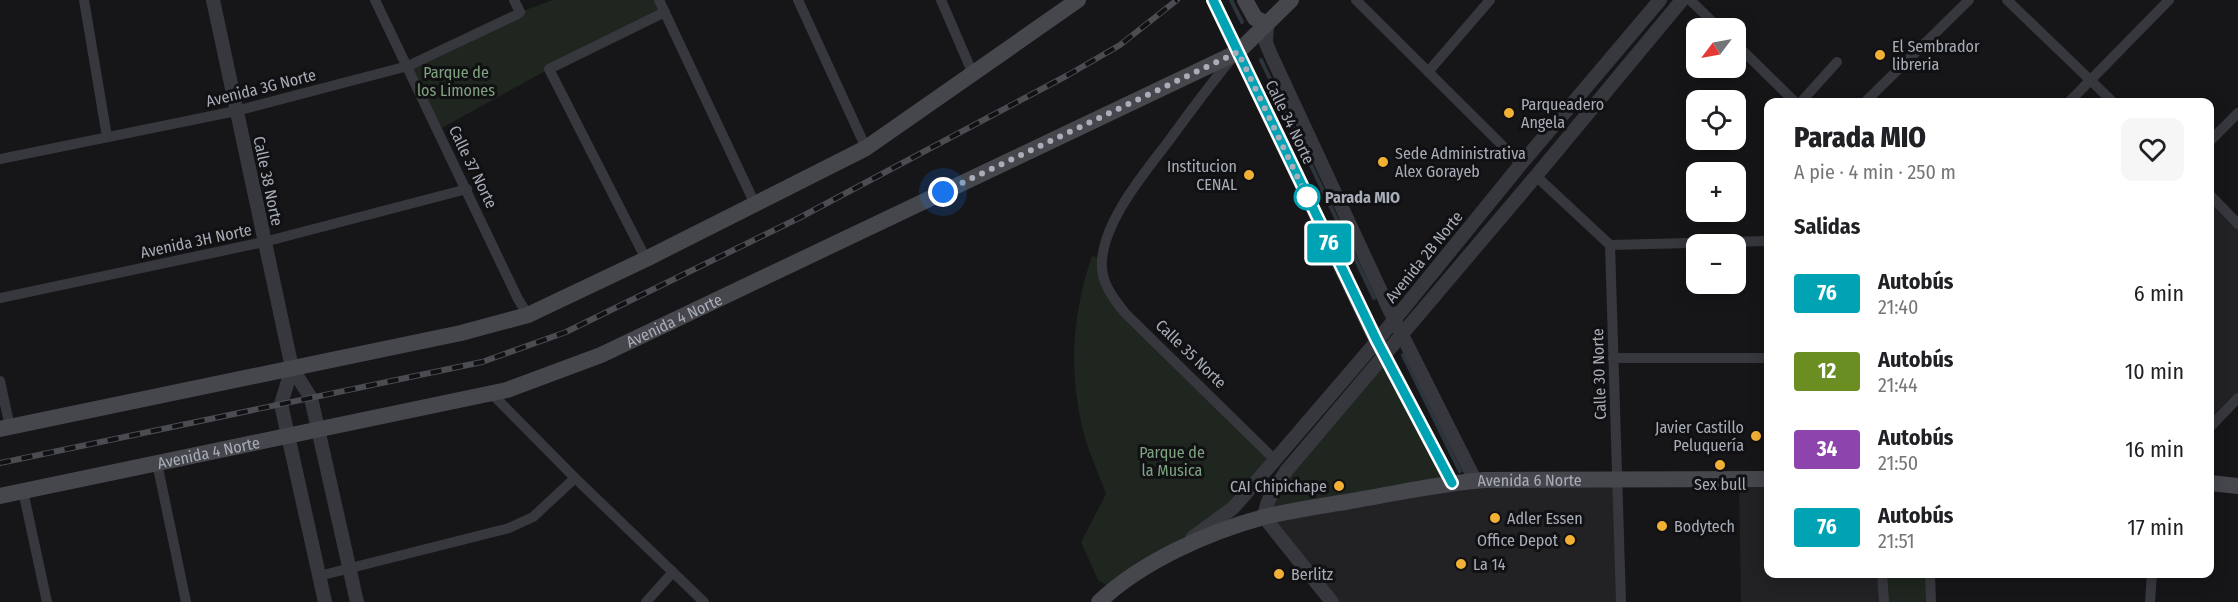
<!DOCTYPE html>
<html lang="es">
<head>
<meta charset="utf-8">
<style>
  :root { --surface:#fff; --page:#f6f6f6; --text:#202124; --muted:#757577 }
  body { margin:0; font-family:"Fira Sans Condensed",sans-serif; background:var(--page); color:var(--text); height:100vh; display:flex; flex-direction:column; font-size:22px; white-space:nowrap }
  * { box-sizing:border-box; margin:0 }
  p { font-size:20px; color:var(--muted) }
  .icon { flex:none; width:33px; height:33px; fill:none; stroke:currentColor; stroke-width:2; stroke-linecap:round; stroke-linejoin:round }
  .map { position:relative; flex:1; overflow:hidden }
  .panel { position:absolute; left:1764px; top:98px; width:450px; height:480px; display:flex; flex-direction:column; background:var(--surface); border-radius:12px; box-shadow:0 3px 15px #0003 }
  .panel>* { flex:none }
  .badge { padding:0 12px; border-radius:4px; font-size:21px; line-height:39px }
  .needle { width:39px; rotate:238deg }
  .fabs { position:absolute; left:1686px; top:18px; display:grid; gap:12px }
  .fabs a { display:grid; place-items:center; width:60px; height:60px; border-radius:12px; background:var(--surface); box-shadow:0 3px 15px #0003; font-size:30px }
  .you { position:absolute; width:30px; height:30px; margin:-15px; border:4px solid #fff; border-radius:50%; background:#1a73e8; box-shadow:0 0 0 9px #1a73e833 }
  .map>.badge { position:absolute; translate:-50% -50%; box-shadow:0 0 0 3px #fff }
  h2 { padding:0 30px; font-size:22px; line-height:54px }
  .round { display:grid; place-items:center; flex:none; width:63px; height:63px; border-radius:12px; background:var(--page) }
  .summary { display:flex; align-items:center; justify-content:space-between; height:102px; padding:0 30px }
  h1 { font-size:28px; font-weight:800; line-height:45px }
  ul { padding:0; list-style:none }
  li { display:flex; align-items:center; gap:18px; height:78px; padding:0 30px }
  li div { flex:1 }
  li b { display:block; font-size:22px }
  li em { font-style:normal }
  li .badge { min-width:66px; font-weight:700; text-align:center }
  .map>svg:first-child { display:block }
</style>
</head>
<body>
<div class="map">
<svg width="2238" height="602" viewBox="0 0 2238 602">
  <rect width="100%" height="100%" fill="#161618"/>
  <g fill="#222225">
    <path d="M2210,195L2238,224V398L2210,427Z"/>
    <path d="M1739,479H1768V573H1882L1884,602H1741Z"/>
    <path d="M1617,480L1621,602H1332L1264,517L1452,483Z"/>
  </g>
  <g fill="#1e261f">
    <path d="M553,0H659L665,12L549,69L438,130L408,66L520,12Z"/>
    <path d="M1092,256L1099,258L1113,299L1275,460L1233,508L1113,589L1098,580L1081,542L1106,494C1099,474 1089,454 1084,434C1068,374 1072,314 1092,256Z"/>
    <path d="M1384,356L1452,483L1265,508Z"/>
    <path d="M1882,573H1930L1931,602H1884Z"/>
  </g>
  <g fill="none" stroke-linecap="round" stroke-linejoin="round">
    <g stroke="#2c353c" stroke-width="4">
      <path d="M1231,0L1242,22"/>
      <path d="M1261,60L1374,298"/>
      <path d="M1403,355L1460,471"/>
    </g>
    <g stroke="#37383d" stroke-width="10">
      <path d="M84,0L107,137"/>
      <path d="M375,0L518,299L528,315"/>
      <path d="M659,0L755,204"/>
      <path d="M798,0L866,148"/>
      <path d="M941,0L973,74"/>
      <path d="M1356,0L1521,164"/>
      <path d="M1690,0L1719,28"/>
      <path d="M2007,0L2113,102"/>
      <path d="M1736,44L1795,102"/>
      <path d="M1232,58C1210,85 1189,113 1168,142C1144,173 1105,220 1102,260C1100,281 1112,297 1125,313L1275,460"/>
      <path d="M1428,72L1490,0"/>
      <path d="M1801,102L1837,62"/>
      <path d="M1865,102L1969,0"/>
      <path d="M2069,102L2169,0"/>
      <path d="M2210,141L2238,113"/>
      <path d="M0,159L236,111L408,66L518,14L520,12L514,0"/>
      <path d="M1536,176L1610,245L1621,602"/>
      <path d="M2210,195L2238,224"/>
      <path d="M1610,245L1768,241"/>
      <path d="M646,259L549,69L665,12"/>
      <path d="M0,298L264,242L467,189"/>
      <path d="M1613,358H1768"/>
      <path d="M0,381L10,427"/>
      <path d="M491,393L575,478L704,602"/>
      <path d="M2210,427L2238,398"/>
      <path d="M157,463L186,602"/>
      <path d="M23,491L47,602"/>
      <path d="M1882,573L1884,602"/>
      <path d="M1930,573L1931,602"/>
      <path d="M319,576L509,528L533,517L575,478"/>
      <path d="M646,602L673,572"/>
      <path d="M2150,602L2152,573"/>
    </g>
    <g stroke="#37383d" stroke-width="14">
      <path d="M213,0L292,368L311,398L357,602"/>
      <path d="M1213,0L1372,333L1452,483"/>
      <path d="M1267,24L1266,43L1271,55L1390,311L1475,480"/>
      <path d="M292,368L281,404L325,602"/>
      <path d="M1192,538L1233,508L1275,460L1377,341L1521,164L1660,0"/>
      <path d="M1332,602L1264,517C1266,499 1277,485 1287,470L1536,176L1682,0"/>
    </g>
    <g stroke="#45474d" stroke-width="16">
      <path d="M1245,0L1255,18L1267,24"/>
      <path d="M0,429L461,333L528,315L646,259L866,148L1078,0"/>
      <path d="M2210,483L2238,486"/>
      <path id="s1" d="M0,496L507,390L601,355L1238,52L1291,0"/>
      <path id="s2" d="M1099,602C1141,562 1208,532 1264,517C1296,509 1330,505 1362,499C1403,492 1443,483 1484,480L1768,479"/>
    </g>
    <g stroke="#4a4c52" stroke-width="6">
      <path id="rail" d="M0,463L482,362L566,332L799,218L1068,75L1120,45L1177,0"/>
    </g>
    <use href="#rail" stroke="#111113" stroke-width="4" stroke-dasharray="11" stroke-linecap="butt"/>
  </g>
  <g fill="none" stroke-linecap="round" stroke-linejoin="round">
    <g stroke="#fff" stroke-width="14">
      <path id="line" d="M1213,0L1377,341L1452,483"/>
    </g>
    <use href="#line" stroke="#00a3b4" stroke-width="9"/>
    <path stroke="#a8adb8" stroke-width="6" stroke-dasharray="0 10.8" d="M943,192L1238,52L1307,197"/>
  </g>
  <g fill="#f2b134" stroke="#111113" stroke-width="2">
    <circle cx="1880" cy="55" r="6"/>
    <circle cx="1509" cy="113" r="6"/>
    <circle cx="1383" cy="162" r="6"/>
    <circle cx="1249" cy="175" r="6"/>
    <circle cx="1756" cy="436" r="6"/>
    <circle cx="1720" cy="465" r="6"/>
    <circle cx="1339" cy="486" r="6"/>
    <circle cx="1495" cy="518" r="6"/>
    <circle cx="1662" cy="526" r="6"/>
    <circle cx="1570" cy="540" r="6"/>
    <circle cx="1461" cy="564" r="6"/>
    <circle cx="1279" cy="574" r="6"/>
  </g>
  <circle fill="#fff" stroke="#00a3b4" stroke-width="3" cx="1307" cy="197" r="12"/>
  <g text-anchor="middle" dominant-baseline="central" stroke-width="6" stroke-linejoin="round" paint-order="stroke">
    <g font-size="16" fill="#a8adb8" stroke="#111113" text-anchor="start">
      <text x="1892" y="46">El Sembrador<tspan x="1892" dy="18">libreria</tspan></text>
      <text x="1521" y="104">Parqueadero<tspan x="1521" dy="18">Angela</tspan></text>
      <text x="1395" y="153">Sede Administrativa<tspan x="1395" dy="18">Alex Gorayeb</tspan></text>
      <text x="1237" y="166" text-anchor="end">Institucion<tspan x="1237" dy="18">CENAL</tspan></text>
      <text x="1744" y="427" text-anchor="end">Javier Castillo<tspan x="1744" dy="18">Peluquería</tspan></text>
      <text x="1720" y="484" text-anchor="middle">Sex bull</text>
      <text x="1327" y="486" text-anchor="end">CAI Chipichape</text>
      <text x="1507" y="518">Adler Essen</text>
      <text x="1674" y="526">Bodytech</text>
      <text x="1558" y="540" text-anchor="end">Office Depot</text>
      <text x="1473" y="564">La 14</text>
      <text x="1291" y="574">Berlitz</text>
    </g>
    <g font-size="16" fill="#7fa381" stroke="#111113">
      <text x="456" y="72">Parque de<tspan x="456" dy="18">los Limones</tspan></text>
      <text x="1172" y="452">Parque de<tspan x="1172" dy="18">la Musica</tspan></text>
    </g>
    <g font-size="16" fill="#a8adb8" stroke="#111113">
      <text transform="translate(261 88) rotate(-14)">Avenida 3G Norte</text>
      <text transform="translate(1290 122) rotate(64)">Calle 34 Norte</text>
      <text transform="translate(473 167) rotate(64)">Calle 37 Norte</text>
      <text transform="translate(268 181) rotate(78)">Calle 38 Norte</text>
      <text transform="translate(196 241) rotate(-12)">Avenida 3H Norte</text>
      <text transform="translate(1424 257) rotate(-51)">Avenida 2B Norte</text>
      <text stroke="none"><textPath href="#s1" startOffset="699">Avenida 4 Norte</textPath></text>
      <text transform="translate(1191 354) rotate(44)">Calle 35 Norte</text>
      <text transform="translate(1599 374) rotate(-92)">Calle 30 Norte</text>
      <text stroke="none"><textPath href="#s1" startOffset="213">Avenida 4 Norte</textPath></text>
      <text stroke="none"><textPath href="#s2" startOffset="456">Avenida 6 Norte</textPath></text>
    </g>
    <g font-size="16" font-weight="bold" fill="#a8adb8" stroke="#111113" text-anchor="start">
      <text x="1325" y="197">Parada MIO</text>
    </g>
  </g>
</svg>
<div class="fabs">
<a><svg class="needle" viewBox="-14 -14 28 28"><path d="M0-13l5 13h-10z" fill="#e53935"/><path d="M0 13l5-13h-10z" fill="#757577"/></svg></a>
<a><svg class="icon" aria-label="locate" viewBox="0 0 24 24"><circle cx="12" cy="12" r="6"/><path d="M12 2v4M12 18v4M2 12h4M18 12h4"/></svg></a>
<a>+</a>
<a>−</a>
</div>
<div class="you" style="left:943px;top:192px"></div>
<b class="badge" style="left:1329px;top:243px;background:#00a3b4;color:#fff">76</b>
<section class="panel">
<div class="summary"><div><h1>Parada MIO</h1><p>A pie · 4 min · 250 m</p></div><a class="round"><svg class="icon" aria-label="heart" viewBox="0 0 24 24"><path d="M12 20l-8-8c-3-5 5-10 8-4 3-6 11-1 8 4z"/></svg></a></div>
<h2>Salidas</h2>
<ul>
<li><span class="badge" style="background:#00a3b4;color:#fff">76</span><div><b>Autobús</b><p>21:40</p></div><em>6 min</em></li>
<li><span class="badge" style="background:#6b8e23;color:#fff">12</span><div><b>Autobús</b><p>21:44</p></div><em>10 min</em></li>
<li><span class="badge" style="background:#8e44ad;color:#fff">34</span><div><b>Autobús</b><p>21:50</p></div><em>16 min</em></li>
<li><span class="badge" style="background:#00a3b4;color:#fff">76</span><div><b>Autobús</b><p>21:51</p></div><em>17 min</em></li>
</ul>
</section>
</div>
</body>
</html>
